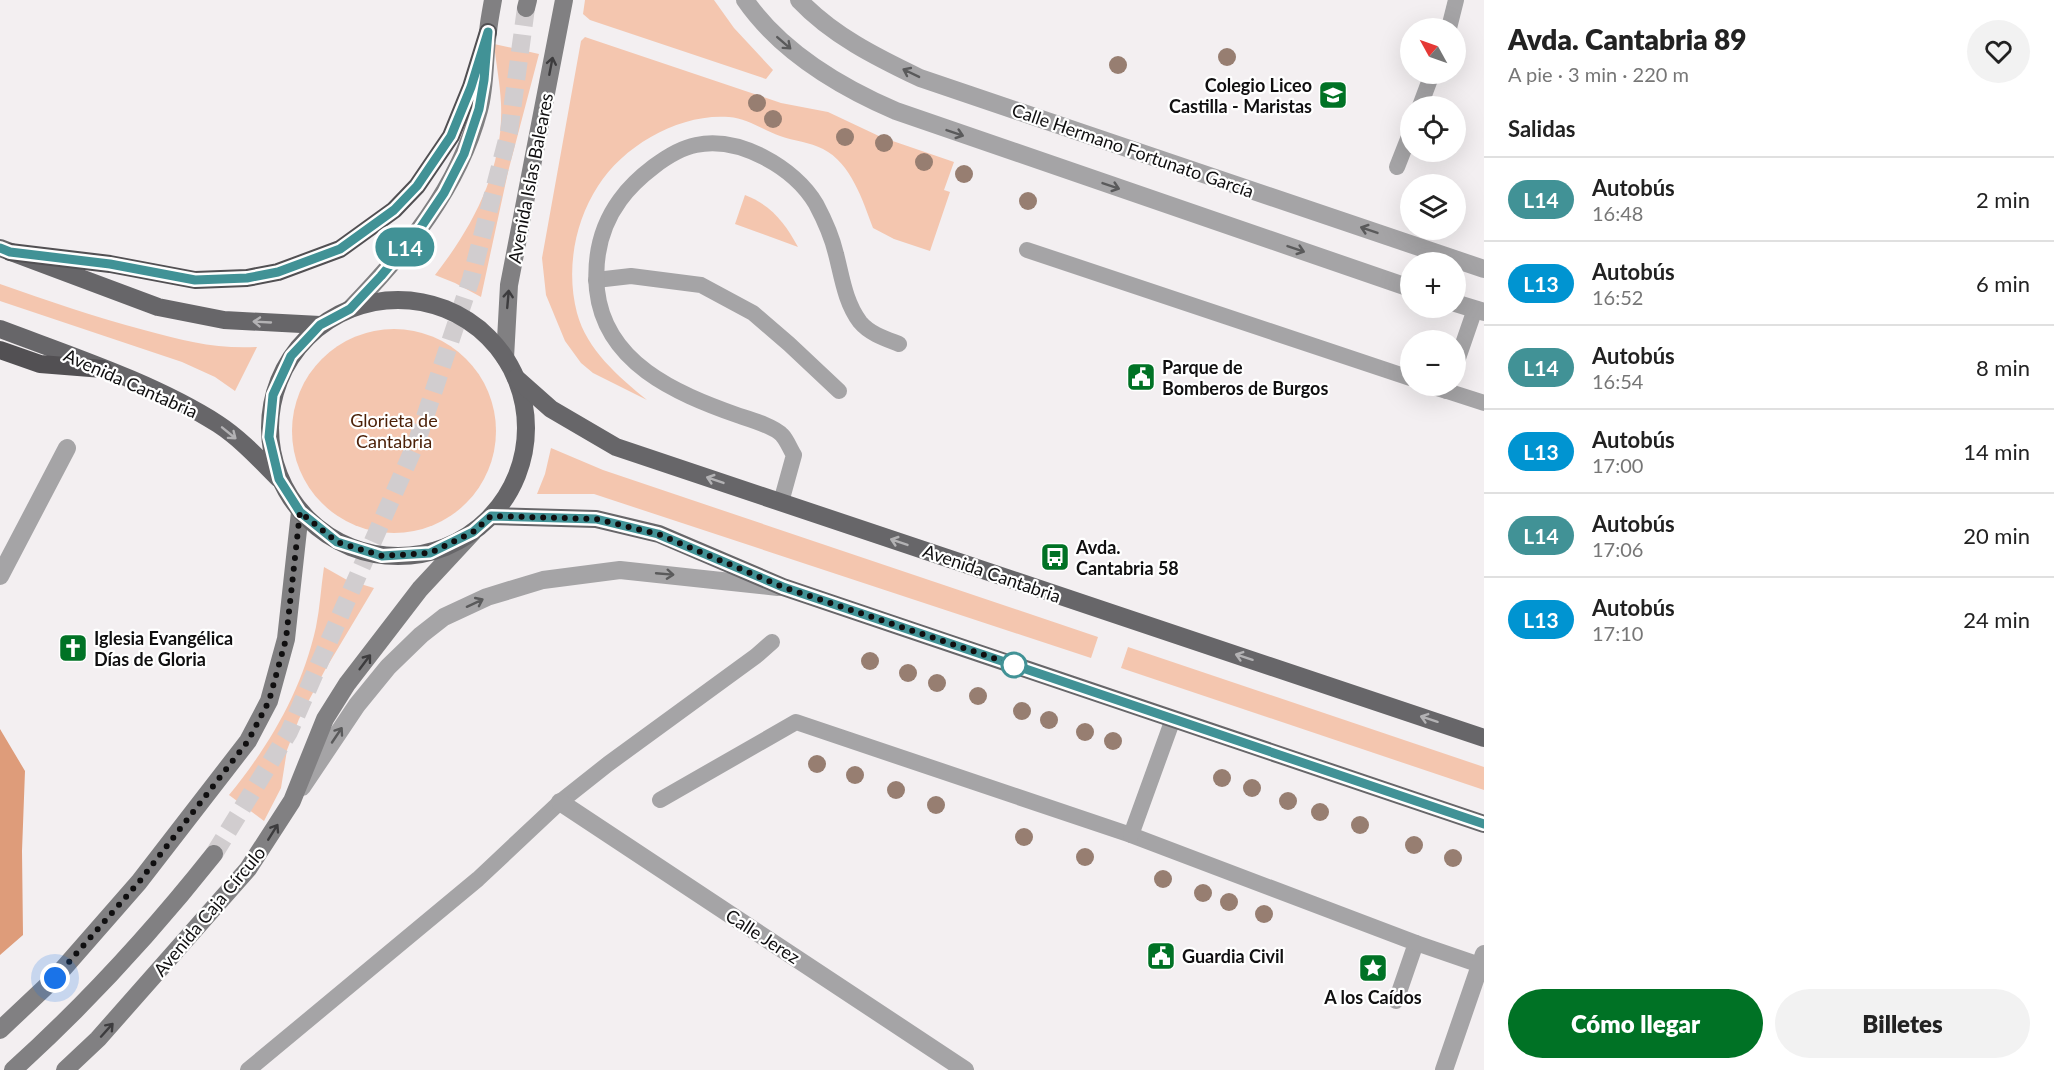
<!DOCTYPE html>
<html lang="es">
<head>
<meta charset="utf-8">
<style>
  :root { --surface:#fff; --page:#f2f2f2; --text:#222; --muted:#767676; --line:#e0e0e0; --accent:#007225 }
  body { margin:0; font-family:Lato,sans-serif; background:var(--page); color:var(--text); height:100vh; display:flex; flex-direction:column; font-size:22px; white-space:nowrap }
  * { box-sizing:border-box; margin:0 }
  p { font-size:20px; color:var(--muted) }
  .icon { flex:none; width:33px; height:33px; fill:none; stroke:currentColor; stroke-width:2; stroke-linecap:round; stroke-linejoin:round }
  .map { position:relative; flex:1; overflow:hidden }
  .panel { display:flex; flex-direction:column; background:var(--surface); width:570px }
  .panel>* { flex:none }
  .badge { padding:0 12px; border-radius:20px; font-size:21px; line-height:39px }
  .needle { width:39px; rotate:310deg }
  .controls { position:absolute; left:1400px; top:18px; display:grid; gap:12px }
  .controls a { display:grid; place-items:center; width:66px; height:66px; border-radius:50%; background:var(--surface); box-shadow:0 6px 24px #0002; font-size:30px }
  .you { position:absolute; width:30px; height:30px; margin:-15px; border:4px solid #fff; border-radius:50%; background:#1a73e8; box-shadow:0 0 0 9px #1a73e833 }
  .map>.badge { position:absolute; translate:-50% -50%; box-shadow:0 0 0 3px #fff }
  h2 { padding:0 24px; font-size:22px; line-height:54px }
  .round { display:grid; place-items:center; flex:none; width:63px; height:63px; border-radius:32px; background:var(--page) }
  .head { display:flex; align-items:center; justify-content:space-between; height:102px; padding:0 24px }
  h1 { font-size:28px; font-weight:800; line-height:45px }
  .cta { display:flex; gap:12px; margin-top:auto; padding:12px 24px }
  .cta a { flex:1; height:69px; border-radius:36px; background:var(--accent); color:#fff; font-size:24px; font-weight:800; line-height:69px; text-align:center }
  .cta a+a { background:var(--page); color:var(--text) }
  ul { padding:0; list-style:none }
  li { display:flex; align-items:center; gap:18px; height:84px; padding:0 24px; border-top:2px solid var(--line) }
  li div { flex:1 }
  li b { display:block; font-size:22px }
  li em { font-style:normal }
  li .badge { min-width:66px; font-weight:700; text-align:center }
  main { display:flex; flex:1; min-height:0 }
  .map>svg:first-child { display:block }
</style>
</head>
<body>
<main>
<div class="map">
<svg width="1484" height="1070" viewBox="0 0 1484 1070">
  <rect width="100%" height="100%" fill="#f3eff1"/>
  <g fill="#f4c6af">
    <path d="M585,0H714L734,28L773,70L766,79L590,20L583,14Z"/>
    <path d="M585,37L781,103L828,112L881,137L954,162L944,190L950,192L930,251L894,239L873,228C863,201 851,163 823,149C810,142 794,141 780,136C763,130 747,118 729,117C680,113 624,145 598,186C574,223 566,271 577,313C587,350 618,376 647,400L593,373L581,363L565,341L546,295L542,258L581,41Z"/>
    <path d="M494,44L539,54L508,172L481,297L455,283L435,275C474,225 504,168 501,103C500,83 496,63 494,44Z"/>
    <path d="M745,195C771,205 785,223 798,247L735,224Z"/>
    <path d="M0,284C48,301 95,317 144,330C184,341 215,349 257,347L235,391L215,377L182,362L0,301Z"/>
    <circle cx="394" cy="431" r="102"/>
    <path d="M551,448L603,470L1098,637L1091,658L594,494H537L545,474Z"/>
    <path d="M324,567L347,580L374,588L325,670L299,719L287,750L281,788L264,821L229,795C270,745 302,690 316,627C320,607 321,587 324,567Z"/>
    <path d="M1128,647L1484,767V790L1121,668Z"/>
  </g>
  <path fill="#de9c7a" d="M0,729L25,771L22,851L23,935L0,955Z"/>
  <g fill="none" stroke-linecap="round" stroke-linejoin="round">
    <path stroke="#d1cdcf" stroke-width="18" stroke-dasharray="18 9" stroke-linecap="butt" d="M214,854L289,732L417,441L471,279L509,132L526,8"/>
    <g stroke="#a5a4a6" stroke-width="16">
      <path d="M1449,28L1456,0"/>
      <path d="M1420,106L1432,74"/>
      <path d="M1397,167L1410,134"/>
      <path d="M1027,250L1410,378"/>
      <path d="M596,280L631,276L701,285L753,313L789,344L839,391"/>
      <path d="M1455,367L1475,309"/>
      <path d="M1431,386L1447,391"/>
      <path d="M1449,386L1447,391L1484,403"/>
      <path d="M781,502L794,455C790,449 787,440 782,435C774,426 749,419 737,415C675,393 605,363 597,290C594,257 601,226 620,200C635,179 670,150 696,145C739,136 794,167 816,204C824,219 832,237 836,254C842,277 845,302 860,322C870,334 886,339 899,344"/>
      <path d="M660,800L796,722L1131,835L1416,943L1396,1001"/>
      <path d="M1131,835L1173,719"/>
      <path d="M1416,943L1480,965"/>
      <path d="M248,1070L478,879L560,802L608,764L756,656L772,642"/>
    </g>
    <g stroke="#a5a4a6" stroke-width="18">
      <path d="M745,0C781,52 838,86 896,111L1410,288"/>
      <path d="M799,0C832,35 876,57 920,78L1484,269"/>
      <path d="M1455,303L1484,312"/>
      <path d="M0,576L67,448"/>
      <path d="M302,787L357,705L388,667L421,635L444,617L487,597L543,580L620,570L778,587"/>
      <path d="M560,802L965,1070"/>
      <path d="M1444,1070L1484,954"/>
    </g>
    <g stroke="#818082" stroke-width="18">
      <path d="M526,8L528,0"/>
      <path d="M350,309C406,251 458,189 479,110C486,84 484,58 488,32C489,21 491,11 493,0"/>
      <path d="M505,358L509,285L564,0"/>
      <path d="M0,1030L55,978L139,882L248,741L269,701L286,639L300,512"/>
      <path d="M13,1070C86,1004 153,931 214,854"/>
      <path d="M65,1070L98,1039L248,869L292,801L325,719L347,684L420,589L473,532"/>
    </g>
    <g stroke="#676669" stroke-width="18">
      <path d="M0,248L158,307L224,320L320,325"/>
      <circle cx="398" cy="428" r="128"/>
      <path d="M0,329C71,356 154,383 218,424C241,439 260,460 279,479"/>
      <path d="M516,378L551,409L616,447L1484,738"/>
      <path d="M491,516L596,519L659,534L783,587L1484,824"/>
    </g>
    <g stroke="#525053" stroke-width="18">
      <path d="M10,252L110,264L195,280L247,278L278,272L340,249L394,210L417,186L451,136L471,87L488,32"/>
      <path d="M0,350L40,364L103,369"/>
    </g>
  </g>
  <g fill="#977e71">
    <circle cx="1227" cy="57" r="9"/>
    <circle cx="1118" cy="65" r="9"/>
    <circle cx="757" cy="103" r="9"/>
    <circle cx="773" cy="119" r="9"/>
    <circle cx="845" cy="137" r="9"/>
    <circle cx="884" cy="143" r="9"/>
    <circle cx="924" cy="162" r="9"/>
    <circle cx="964" cy="174" r="9"/>
    <circle cx="1028" cy="201" r="9"/>
    <circle cx="870" cy="661" r="9"/>
    <circle cx="908" cy="673" r="9"/>
    <circle cx="937" cy="683" r="9"/>
    <circle cx="978" cy="696" r="9"/>
    <circle cx="1022" cy="711" r="9"/>
    <circle cx="1049" cy="720" r="9"/>
    <circle cx="1085" cy="732" r="9"/>
    <circle cx="1113" cy="741" r="9"/>
    <circle cx="817" cy="764" r="9"/>
    <circle cx="855" cy="775" r="9"/>
    <circle cx="1222" cy="778" r="9"/>
    <circle cx="1252" cy="788" r="9"/>
    <circle cx="896" cy="790" r="9"/>
    <circle cx="1288" cy="801" r="9"/>
    <circle cx="936" cy="805" r="9"/>
    <circle cx="1320" cy="812" r="9"/>
    <circle cx="1360" cy="825" r="9"/>
    <circle cx="1024" cy="837" r="9"/>
    <circle cx="1414" cy="845" r="9"/>
    <circle cx="1085" cy="857" r="9"/>
    <circle cx="1453" cy="858" r="9"/>
    <circle cx="1163" cy="879" r="9"/>
    <circle cx="1203" cy="893" r="9"/>
    <circle cx="1229" cy="902" r="9"/>
    <circle cx="1264" cy="914" r="9"/>
  </g>
  <defs><path id="oneway-shaft" d="M-6 0H5M1.5-3L5.5 0L1.5 3" fill="none" stroke-width="1.6" stroke-linecap="round" stroke-linejoin="round" transform="scale(1.5)"/></defs>
  <g stroke="#5a5a5b">
    <use href="#oneway-shaft" transform="translate(784 43) rotate(41)"/>
    <use href="#oneway-shaft" transform="translate(911 73) rotate(-154)"/>
    <use href="#oneway-shaft" transform="translate(955 133) rotate(19)"/>
    <use href="#oneway-shaft" transform="translate(1111 186) rotate(19)"/>
    <use href="#oneway-shaft" transform="translate(1369 230) rotate(-161)"/>
    <use href="#oneway-shaft" transform="translate(1296 249) rotate(19)"/>
    <use href="#oneway-shaft" transform="translate(665 574) rotate(5)"/>
    <use href="#oneway-shaft" transform="translate(475 603) rotate(-25)"/>
    <use href="#oneway-shaft" transform="translate(337 735) rotate(-56)"/>
  </g>
  <g stroke="#3d3c3e">
    <use href="#oneway-shaft" transform="translate(551 66) rotate(-79)"/>
    <use href="#oneway-shaft" transform="translate(508 299) rotate(-85)"/>
    <use href="#oneway-shaft" transform="translate(365 662) rotate(-53)"/>
    <use href="#oneway-shaft" transform="translate(273 832) rotate(-58)"/>
    <use href="#oneway-shaft" transform="translate(107 1030) rotate(-48)"/>
  </g>
  <g stroke="#b3b2b4">
    <use href="#oneway-shaft" transform="translate(262 322) rotate(-177)"/>
    <use href="#oneway-shaft" transform="translate(229 433) rotate(39)"/>
    <use href="#oneway-shaft" transform="translate(715 480) rotate(-161)"/>
    <use href="#oneway-shaft" transform="translate(899 542) rotate(-161)"/>
    <use href="#oneway-shaft" transform="translate(1244 657) rotate(-162)"/>
    <use href="#oneway-shaft" transform="translate(1429 719) rotate(-162)"/>
  </g>
  <g fill="none" stroke-linecap="round" stroke-linejoin="round">
    <g stroke="#fff" stroke-width="14">
      <path id="line" d="M0,248L10,252L110,264L195,280L247,278L278,272L340,249L394,210L417,186L451,136L471,87L488,32L484,80L479,109L464,154L444,193L417,233L381,276L350,309L320,325L291,356L273,395L269,437L279,479L300,512L337,542L382,556L430,553L473,532L491,516L596,519L658,534L783,587L1484,824"/>
    </g>
    <use href="#line" stroke="#419296" stroke-width="9"/>
    <path stroke="#100f10" stroke-width="6" stroke-dasharray="0 10.8" d="M55,978L139,882L248,741L269,701L286,639L300,512L337,542L382,556L430,553L473,532L491,516L596,519L658,534L783,587L1014,665"/>
  </g>
  <defs>
    <g id="school-square" transform="scale(1.5)"><rect x="-9" y="-9" width="18" height="18" rx="4" fill="#007225" stroke="#fff"/><path d="M0-5L7-2L0 1L-7-2ZM-4 1L0 2.5L4 1V4Q0 6-4 4Z" fill="#fff"/></g>
    <g id="civic-square" transform="scale(1.5)"><rect x="-9" y="-9" width="18" height="18" rx="4" fill="#007225" stroke="#fff"/><path d="M-.6-6.5H3V-4.5H.6V-3L4-1V1h2V6H-6V1h2V-1L-.6-3ZM-1.2 2.5V6h2.4V2.5Z" fill="#fff"/></g>
    <g id="bus-square" transform="scale(1.5)"><rect x="-9" y="-9" width="18" height="18" rx="4" fill="#007225" stroke="#fff"/><path d="M-5-6H5V4H4V6H2V4H-2V6H-4V4H-5ZM-3.5-4V0h7V-4ZM-3.5 1.2v1.5H-2V1.2ZM2 1.2v1.5H3.5V1.2Z" fill="#fff"/></g>
    <g id="church-square" transform="scale(1.5)"><rect x="-9" y="-9" width="18" height="18" rx="4" fill="#007225" stroke="#fff"/><path d="M-1.2-6h2.4v3.5h3.3v2.4h-3.3V6h-2.4V-.1h-3.3v-2.4h3.3Z" fill="#fff"/></g>
    <g id="sight-square" transform="scale(1.5)"><rect x="-9" y="-9" width="18" height="18" rx="4" fill="#007225" stroke="#fff"/><path d="M0-6L1.8-2.2L6-1.7L2.9 1.2L3.7 5.4L0 3.3L-3.7 5.4L-2.9 1.2L-6-1.7L-1.8-2.2Z" fill="#fff"/></g>
  </defs>
  <g fill-rule="evenodd">
    <use href="#school-square" x="1333" y="95"/>
    <use href="#civic-square" x="1141" y="377"/>
    <use href="#bus-square" x="1055" y="557"/>
    <use href="#church-square" x="73" y="648"/>
    <use href="#civic-square" x="1161" y="956"/>
    <use href="#sight-square" x="1373" y="968"/>
  </g>
  <circle fill="#fff" stroke="#419296" stroke-width="3" cx="1014" cy="665" r="12"/>
  <g text-anchor="middle" dominant-baseline="central" stroke-width="4.5" stroke-linejoin="round" paint-order="stroke">
    <g font-size="18" font-weight="bold" fill="#100f10" stroke="#fff" text-anchor="start">
      <text x="1312" y="85" text-anchor="end">Colegio Liceo<tspan x="1312" dy="21">Castilla - Maristas</tspan></text>
      <text x="1162" y="367">Parque de<tspan x="1162" dy="21">Bomberos de Burgos</tspan></text>
      <text x="1076" y="547">Avda.<tspan x="1076" dy="21">Cantabria 58</tspan></text>
      <text x="94" y="638">Iglesia Evangélica<tspan x="94" dy="21">Días de Gloria</tspan></text>
      <text x="1182" y="956">Guardia Civil</text>
      <text x="1373" y="997" text-anchor="middle">A los Caídos</text>
    </g>
    <g font-size="18" fill="#100f10" stroke="#fff">
      <text transform="translate(1133 150) rotate(19)">Calle Hermano Fortunato García</text>
      <text transform="translate(530 178) rotate(-79)">Avenida Islas Baleares</text>
      <text transform="translate(131 383) rotate(24)">Avenida Cantabria</text>
      <text transform="translate(992 573) rotate(19)">Avenida Cantabria</text>
      <text transform="translate(209 911) rotate(-50)">Avenida Caja Círculo</text>
      <text transform="translate(763 936) rotate(33)">Calle Jerez</text>
    </g>
    <g font-size="18" fill="#4c2108" stroke="#fff">
      <text x="394" y="420">Glorieta de<tspan x="394" dy="21">Cantabria</tspan></text>
    </g>
  </g>
</svg>
<div class="controls">
<a><svg class="needle" viewBox="-14 -14 28 28"><path d="M0-13l5 13h-10z" fill="#e53935"/><path d="M0 13l5-13h-10z" fill="#767676"/></svg></a>
<a><svg class="icon" aria-label="locate" viewBox="0 0 24 24"><circle cx="12" cy="12" r="6"/><path d="M12 2v4M12 18v4M2 12h4M18 12h4"/></svg></a>
<a><svg class="icon" aria-label="layers" viewBox="0 0 24 24"><path d="M12 4l9 5-9 5-9-5zM3 14l9 5 9-5"/></svg></a>
<a>+</a>
<a>−</a>
</div>
<div class="you" style="left:55px;top:978px"></div>
<b class="badge" style="left:405px;top:247px;background:#419296;color:#fff">L14</b>
</div>
<section class="panel">
<div class="head"><div><h1>Avda. Cantabria 89</h1><p>A pie · 3 min · 220 m</p></div><a class="round"><svg class="icon" aria-label="heart" viewBox="0 0 24 24"><path d="M12 20l-8-8c-3-5 5-10 8-4 3-6 11-1 8 4z"/></svg></a></div>
<h2>Salidas</h2>
<ul>
<li><span class="badge" style="background:#419296;color:#fff">L14</span><div><b>Autobús</b><p>16:48</p></div><em>2 min</em></li>
<li><span class="badge" style="background:#0094d1;color:#fff">L13</span><div><b>Autobús</b><p>16:52</p></div><em>6 min</em></li>
<li><span class="badge" style="background:#419296;color:#fff">L14</span><div><b>Autobús</b><p>16:54</p></div><em>8 min</em></li>
<li><span class="badge" style="background:#0094d1;color:#fff">L13</span><div><b>Autobús</b><p>17:00</p></div><em>14 min</em></li>
<li><span class="badge" style="background:#419296;color:#fff">L14</span><div><b>Autobús</b><p>17:06</p></div><em>20 min</em></li>
<li><span class="badge" style="background:#0094d1;color:#fff">L13</span><div><b>Autobús</b><p>17:10</p></div><em>24 min</em></li>
</ul>
<div class="cta"><a>Cómo llegar</a><a>Billetes</a></div>
</section>
</main>
</body>
</html>
